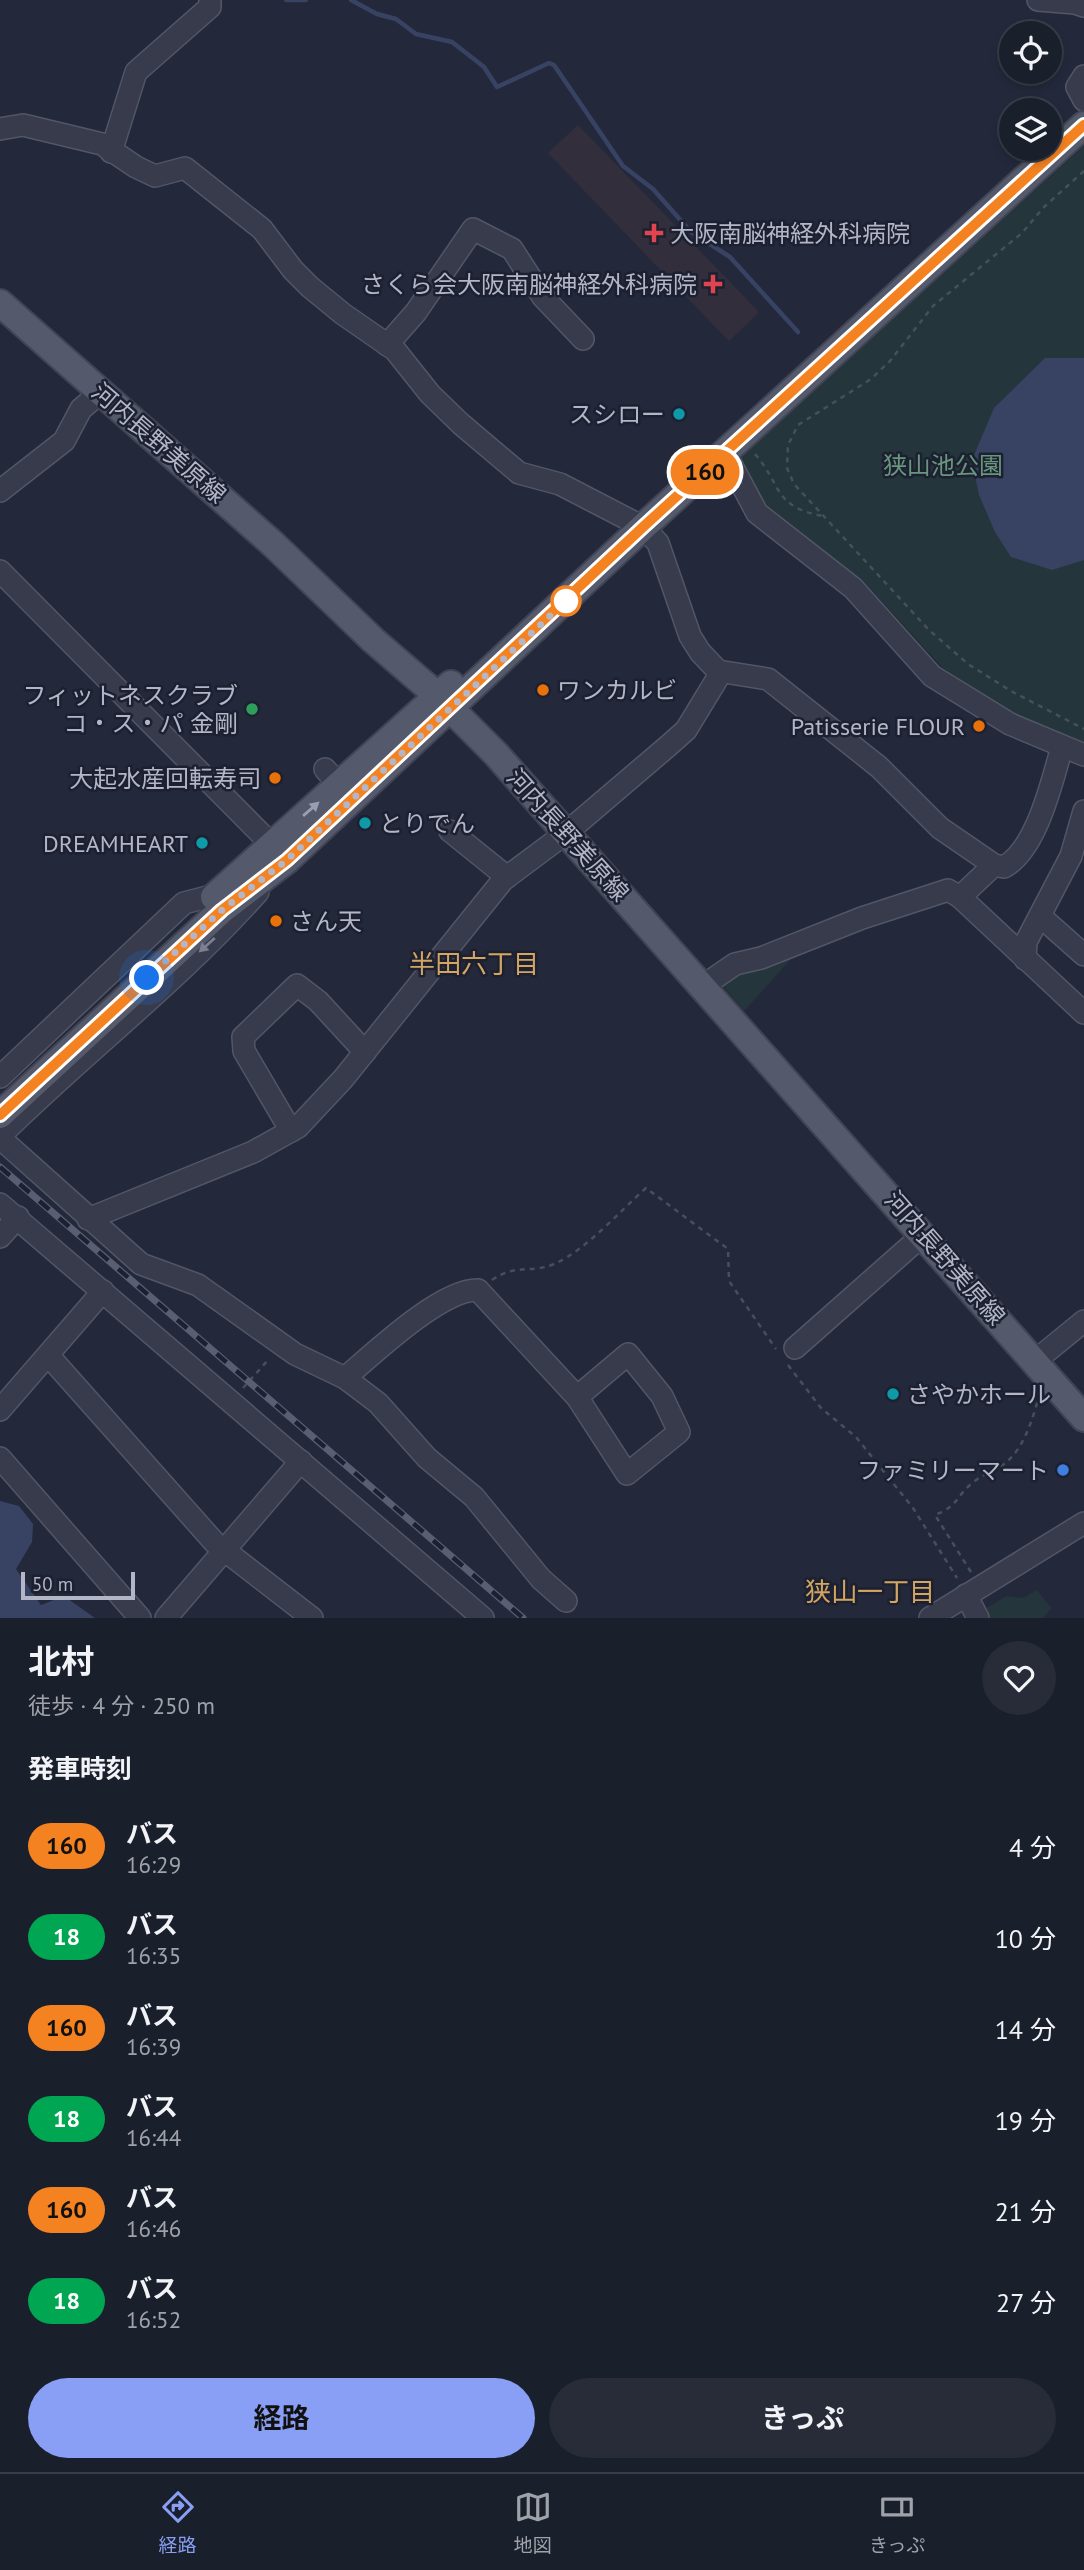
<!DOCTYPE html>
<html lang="ja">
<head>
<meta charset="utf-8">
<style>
  :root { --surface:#1a1f2c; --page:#272c38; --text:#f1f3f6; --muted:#9fa2a9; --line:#383d48; --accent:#889ff5 }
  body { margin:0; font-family:"PT Sans","Noto Sans JP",sans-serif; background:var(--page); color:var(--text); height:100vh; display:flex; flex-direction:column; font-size:26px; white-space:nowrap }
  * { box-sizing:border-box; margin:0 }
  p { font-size:23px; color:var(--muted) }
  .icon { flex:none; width:38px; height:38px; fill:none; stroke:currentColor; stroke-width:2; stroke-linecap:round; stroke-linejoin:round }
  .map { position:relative; height:1618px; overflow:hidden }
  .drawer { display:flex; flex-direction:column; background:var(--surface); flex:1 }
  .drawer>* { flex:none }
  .badge { padding:0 14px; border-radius:23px; font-size:24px; line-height:46px }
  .buttons { position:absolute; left:999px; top:21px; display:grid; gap:14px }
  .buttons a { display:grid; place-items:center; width:63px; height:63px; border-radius:50%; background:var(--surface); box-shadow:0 4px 10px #0003,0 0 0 2px var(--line); font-size:35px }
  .scale { position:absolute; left:21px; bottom:18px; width:114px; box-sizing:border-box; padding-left:7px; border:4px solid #b2b6c7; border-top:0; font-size:19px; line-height:24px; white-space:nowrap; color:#b2b6c7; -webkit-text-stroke:5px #1c2030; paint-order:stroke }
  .you { position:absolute; width:35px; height:35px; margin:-18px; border:5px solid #fff; border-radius:50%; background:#1a73e8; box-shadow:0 0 0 10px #1a73e833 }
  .map>.badge { position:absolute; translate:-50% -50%; box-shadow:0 0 0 4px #fff }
  h2 { padding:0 28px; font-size:26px; line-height:63px }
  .round { display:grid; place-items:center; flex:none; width:74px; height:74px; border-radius:37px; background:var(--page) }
  .headline { display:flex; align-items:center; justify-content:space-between; height:119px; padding:0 28px }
  h1 { font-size:33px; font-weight:700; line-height:52px }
  .action { display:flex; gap:14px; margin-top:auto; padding:14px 28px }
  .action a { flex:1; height:80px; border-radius:42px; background:var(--accent); color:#111; font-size:28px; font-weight:700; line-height:80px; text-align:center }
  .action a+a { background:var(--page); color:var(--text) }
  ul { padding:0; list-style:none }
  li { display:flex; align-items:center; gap:21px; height:91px; padding:0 28px }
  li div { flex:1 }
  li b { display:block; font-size:26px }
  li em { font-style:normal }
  li .badge { min-width:77px; font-weight:700; text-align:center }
  .tab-bar { display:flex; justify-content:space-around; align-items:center; height:98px; border-top:2px solid var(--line); background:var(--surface); font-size:19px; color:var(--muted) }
  .tab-bar a { display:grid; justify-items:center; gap:4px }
  .tab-bar .active { color:var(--accent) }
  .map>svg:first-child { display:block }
</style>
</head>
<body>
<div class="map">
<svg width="1084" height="1618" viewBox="0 0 1084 1618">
  <rect width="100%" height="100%" fill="#23293b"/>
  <path fill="#332e3c" d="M578,125L759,312L729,341L548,153Z"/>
  <g fill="#25353c">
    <path d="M1084,146V745L1028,723L943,668L864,582L765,509L739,459Z"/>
    <path d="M801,948L744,1011L717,979Z"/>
    <path d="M1037,1590L1051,1608L1044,1618H989L984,1610L1006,1596L1023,1598Z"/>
  </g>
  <g fill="#384364">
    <path d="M1045,358H1084V560L1052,570L1011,557L995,532L979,495L972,460L994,408Z"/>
    <path d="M0,1501L19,1506L33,1524L32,1542L16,1569L41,1605L64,1596L95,1618H0Z"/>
  </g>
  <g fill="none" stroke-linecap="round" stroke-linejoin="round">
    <g stroke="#384364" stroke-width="4.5">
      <path d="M286,0H306"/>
      <path d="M351,0L377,14L396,19L416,34L452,42L484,67L497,87L549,63L554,65L623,166L653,189L691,232L730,257L798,332"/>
    </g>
    <g stroke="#525666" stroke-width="24">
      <g id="minor">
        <path d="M1038,0L1075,3L1084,6"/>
        <path d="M1084,76L1077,87L1084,100"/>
        <path d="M0,129L23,125L102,144L136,167L155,176L185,168L262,229L293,270L310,287L343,314L395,350L430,394L461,424L519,473L560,484L643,527L658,543L690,636L700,652L718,671L717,679L686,730L668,746L566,833L503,880L343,1079L298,1127L253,1152L88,1219"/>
        <path d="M111,152L136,72L210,7V0"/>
        <path d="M387,345L416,312L473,229L512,249L543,297L583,339"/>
        <path d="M725,453L757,513L853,588L932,676L1010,724L1084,755"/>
        <path d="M0,491L64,441L81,409L101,392"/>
        <path d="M0,571L282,855"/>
        <path d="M718,671L768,679L879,767L940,828L994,865L1004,867C1037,849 1052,781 1062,747"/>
        <path d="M325,769L339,785"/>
        <path d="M450,831L507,877"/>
        <path d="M994,865L960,897L1084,1013"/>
        <path d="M1040,916L1084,955"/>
        <path d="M1025,959L1026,942L1071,856L1084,811"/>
        <path d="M703,986L735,964L761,958L862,918L948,890L960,897"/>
        <path d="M0,1077L184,903L215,895"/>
        <path d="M291,1131L244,1051L243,1037L297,985L318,1001L365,1052"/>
        <path d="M0,1136C84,1053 180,980 258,892"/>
        <path d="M0,1138L141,1264L198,1285L295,1354L345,1378L378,1403L427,1458L474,1497L541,1579L566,1601"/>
        <path d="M0,1204L483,1618"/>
        <path d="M0,1237L18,1217"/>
        <path d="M795,1348L924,1234"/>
        <path d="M48,1355L215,1543L312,1618"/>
        <path d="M1035,1361L1084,1321"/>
        <path d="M345,1378C373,1354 441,1289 478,1290L577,1397L627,1474L679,1432L662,1396L628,1354L577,1397"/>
        <path d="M0,1410L103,1291"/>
        <path d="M0,1458L140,1618"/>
        <path d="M966,1595L978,1618"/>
        <path d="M166,1618L301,1461"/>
        <path d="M930,1618L1084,1523"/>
      </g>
    </g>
    <g stroke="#404454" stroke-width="30">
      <g id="major">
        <path d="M0,303L273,544L373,640L438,696L496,754L1084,1418"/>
        <path d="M214,897L451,684"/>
        <path d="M0,1115L222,910L287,860L643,527L1084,125"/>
      </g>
    </g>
    <g stroke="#435259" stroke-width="2.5" stroke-dasharray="5 5" stroke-linecap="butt">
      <path d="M1084,171L1044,207L1022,233L933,306L890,361L871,379L798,425L788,445L787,468L794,484L929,630L968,664L1011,691L1084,729"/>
      <path d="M755,454C782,485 773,507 823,516"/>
      <path d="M492,1280C516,1263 531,1274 554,1264C585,1251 620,1211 646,1188L728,1249L729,1281L776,1349"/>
      <path d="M788,1365L821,1408L856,1437L913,1508L957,1578"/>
      <path d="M243,1388L269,1359"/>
      <path d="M971,1572L935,1515C959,1505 955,1498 971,1484C981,1475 993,1472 1004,1464C1024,1449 1032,1420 1039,1397"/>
    </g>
    <use href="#minor" stroke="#373b4b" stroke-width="21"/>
    <use href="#major" stroke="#545a6b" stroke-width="26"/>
    <g stroke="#595e72" stroke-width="7">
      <path id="rail" d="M0,1167L523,1618"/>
    </g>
    <use href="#rail" stroke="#1c2030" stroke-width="4.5" stroke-dasharray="13" stroke-linecap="butt"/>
  </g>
  <defs><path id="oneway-solid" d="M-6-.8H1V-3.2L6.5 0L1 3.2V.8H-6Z" transform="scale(1.75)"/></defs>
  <use fill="#9a9fb0" href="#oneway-solid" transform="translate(311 809) rotate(-41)"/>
  <use fill="#7b7f8f" href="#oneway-solid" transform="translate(207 945) rotate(138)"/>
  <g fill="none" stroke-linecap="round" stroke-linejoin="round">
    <g stroke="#fff" stroke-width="16">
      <path id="line" d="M0,1115L222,910L287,860L643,527L1084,125"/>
    </g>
    <use href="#line" stroke="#f58220" stroke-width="10"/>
    <path stroke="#b2b6c7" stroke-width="7" stroke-dasharray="0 12.6" d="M147,978L222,910L287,860L566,601"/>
  </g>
  <g fill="#e0444e" stroke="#1c2030" stroke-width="2.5">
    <path d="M650.5 222.5h7v7h7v7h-7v7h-7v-7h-7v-7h7z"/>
    <path d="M709.5 273.5h7v7h7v7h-7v7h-7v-7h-7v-7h7z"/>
  </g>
  <g fill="#0f9aa8" stroke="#1c2030" stroke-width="2.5">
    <circle cx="679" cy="414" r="7"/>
    <circle cx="365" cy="823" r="7"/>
    <circle cx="202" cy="843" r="7"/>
    <circle cx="893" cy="1394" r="7"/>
  </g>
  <circle fill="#fff" stroke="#f58220" stroke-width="3.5" cx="566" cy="601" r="14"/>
  <g fill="#e8710a" stroke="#1c2030" stroke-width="2.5">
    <circle cx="543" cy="690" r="7"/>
    <circle cx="979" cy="726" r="7"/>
    <circle cx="275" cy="778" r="7"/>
    <circle cx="276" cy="921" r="7"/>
  </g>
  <circle fill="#2e9e5b" stroke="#1c2030" stroke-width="2.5" cx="252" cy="709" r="7"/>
  <circle fill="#3f7fe0" stroke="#1c2030" stroke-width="2.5" cx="1063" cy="1470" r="7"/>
  <g text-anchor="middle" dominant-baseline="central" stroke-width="5" stroke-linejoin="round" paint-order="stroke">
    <g font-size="24" fill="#b2b6c7" stroke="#1c2030" text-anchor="end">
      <text x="670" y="233" text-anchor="start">大阪南脳神経外科病院</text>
      <text x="697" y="284">さくら会大阪南脳神経外科病院</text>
      <text x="665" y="414">スシロー</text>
      <text x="557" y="690" text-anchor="start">ワンカルビ</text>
      <text x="238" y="695">フィットネスクラブ<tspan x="238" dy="28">コ・ス・パ 金剛</tspan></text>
      <text x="965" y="726">Patisserie FLOUR</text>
      <text x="261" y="778">大起水産回転寿司</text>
      <text x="379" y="823" text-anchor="start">とりでん</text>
      <text x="188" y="843">DREAMHEART</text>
      <text x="290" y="921" text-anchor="start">さん天</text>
      <text x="907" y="1394" text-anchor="start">さやかホール</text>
      <text x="1049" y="1470">ファミリーマート</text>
    </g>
    <g font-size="24" fill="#b2b6c7" stroke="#1c2030">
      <text transform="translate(159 443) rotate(41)">河内長野美原線</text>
      <text transform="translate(568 835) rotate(48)">河内長野美原線</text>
      <text transform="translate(945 1258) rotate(49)">河内長野美原線</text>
    </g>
    <g font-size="24" fill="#69977c" stroke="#1c2030">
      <text x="943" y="465">狭山池公園</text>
    </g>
    <g font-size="26" fill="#d2a662" stroke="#1c2030">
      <text x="474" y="963">半田六丁目</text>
      <text x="870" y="1591">狭山一丁目</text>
    </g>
  </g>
</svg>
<div class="buttons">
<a><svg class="icon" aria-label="locate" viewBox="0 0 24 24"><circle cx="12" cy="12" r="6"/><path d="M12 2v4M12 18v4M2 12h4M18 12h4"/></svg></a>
<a><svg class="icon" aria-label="layers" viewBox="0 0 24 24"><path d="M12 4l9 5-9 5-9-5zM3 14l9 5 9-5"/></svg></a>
</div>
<div class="scale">50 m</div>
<div class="you" style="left:147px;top:978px"></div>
<b class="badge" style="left:705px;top:472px;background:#f58220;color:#111">160</b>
</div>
<section class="drawer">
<div class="headline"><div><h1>北村</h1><p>徒歩 · 4 分 · 250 m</p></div><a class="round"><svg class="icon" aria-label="heart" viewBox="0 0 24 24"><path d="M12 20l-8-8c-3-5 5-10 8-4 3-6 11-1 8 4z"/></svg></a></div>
<h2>発車時刻</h2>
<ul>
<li><span class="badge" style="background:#f58220;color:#111">160</span><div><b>バス</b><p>16:29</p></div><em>4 分</em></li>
<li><span class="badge" style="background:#00a651;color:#fff">18</span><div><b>バス</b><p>16:35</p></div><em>10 分</em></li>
<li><span class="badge" style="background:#f58220;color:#111">160</span><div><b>バス</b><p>16:39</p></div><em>14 分</em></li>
<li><span class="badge" style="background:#00a651;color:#fff">18</span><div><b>バス</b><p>16:44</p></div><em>19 分</em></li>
<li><span class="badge" style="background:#f58220;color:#111">160</span><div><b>バス</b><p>16:46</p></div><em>21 分</em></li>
<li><span class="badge" style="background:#00a651;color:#fff">18</span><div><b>バス</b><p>16:52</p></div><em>27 分</em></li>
</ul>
<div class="action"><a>経路</a><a>きっぷ</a></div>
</section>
<nav class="tab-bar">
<a class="active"><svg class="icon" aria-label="directions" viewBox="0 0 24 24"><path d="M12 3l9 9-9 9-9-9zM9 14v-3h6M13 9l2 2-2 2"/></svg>経路</a>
<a><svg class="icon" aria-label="map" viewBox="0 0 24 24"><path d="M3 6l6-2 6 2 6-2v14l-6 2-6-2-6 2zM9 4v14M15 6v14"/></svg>地図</a>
<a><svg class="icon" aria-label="tickets" viewBox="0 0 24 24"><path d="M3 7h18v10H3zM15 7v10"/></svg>きっぷ</a>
</nav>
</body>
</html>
